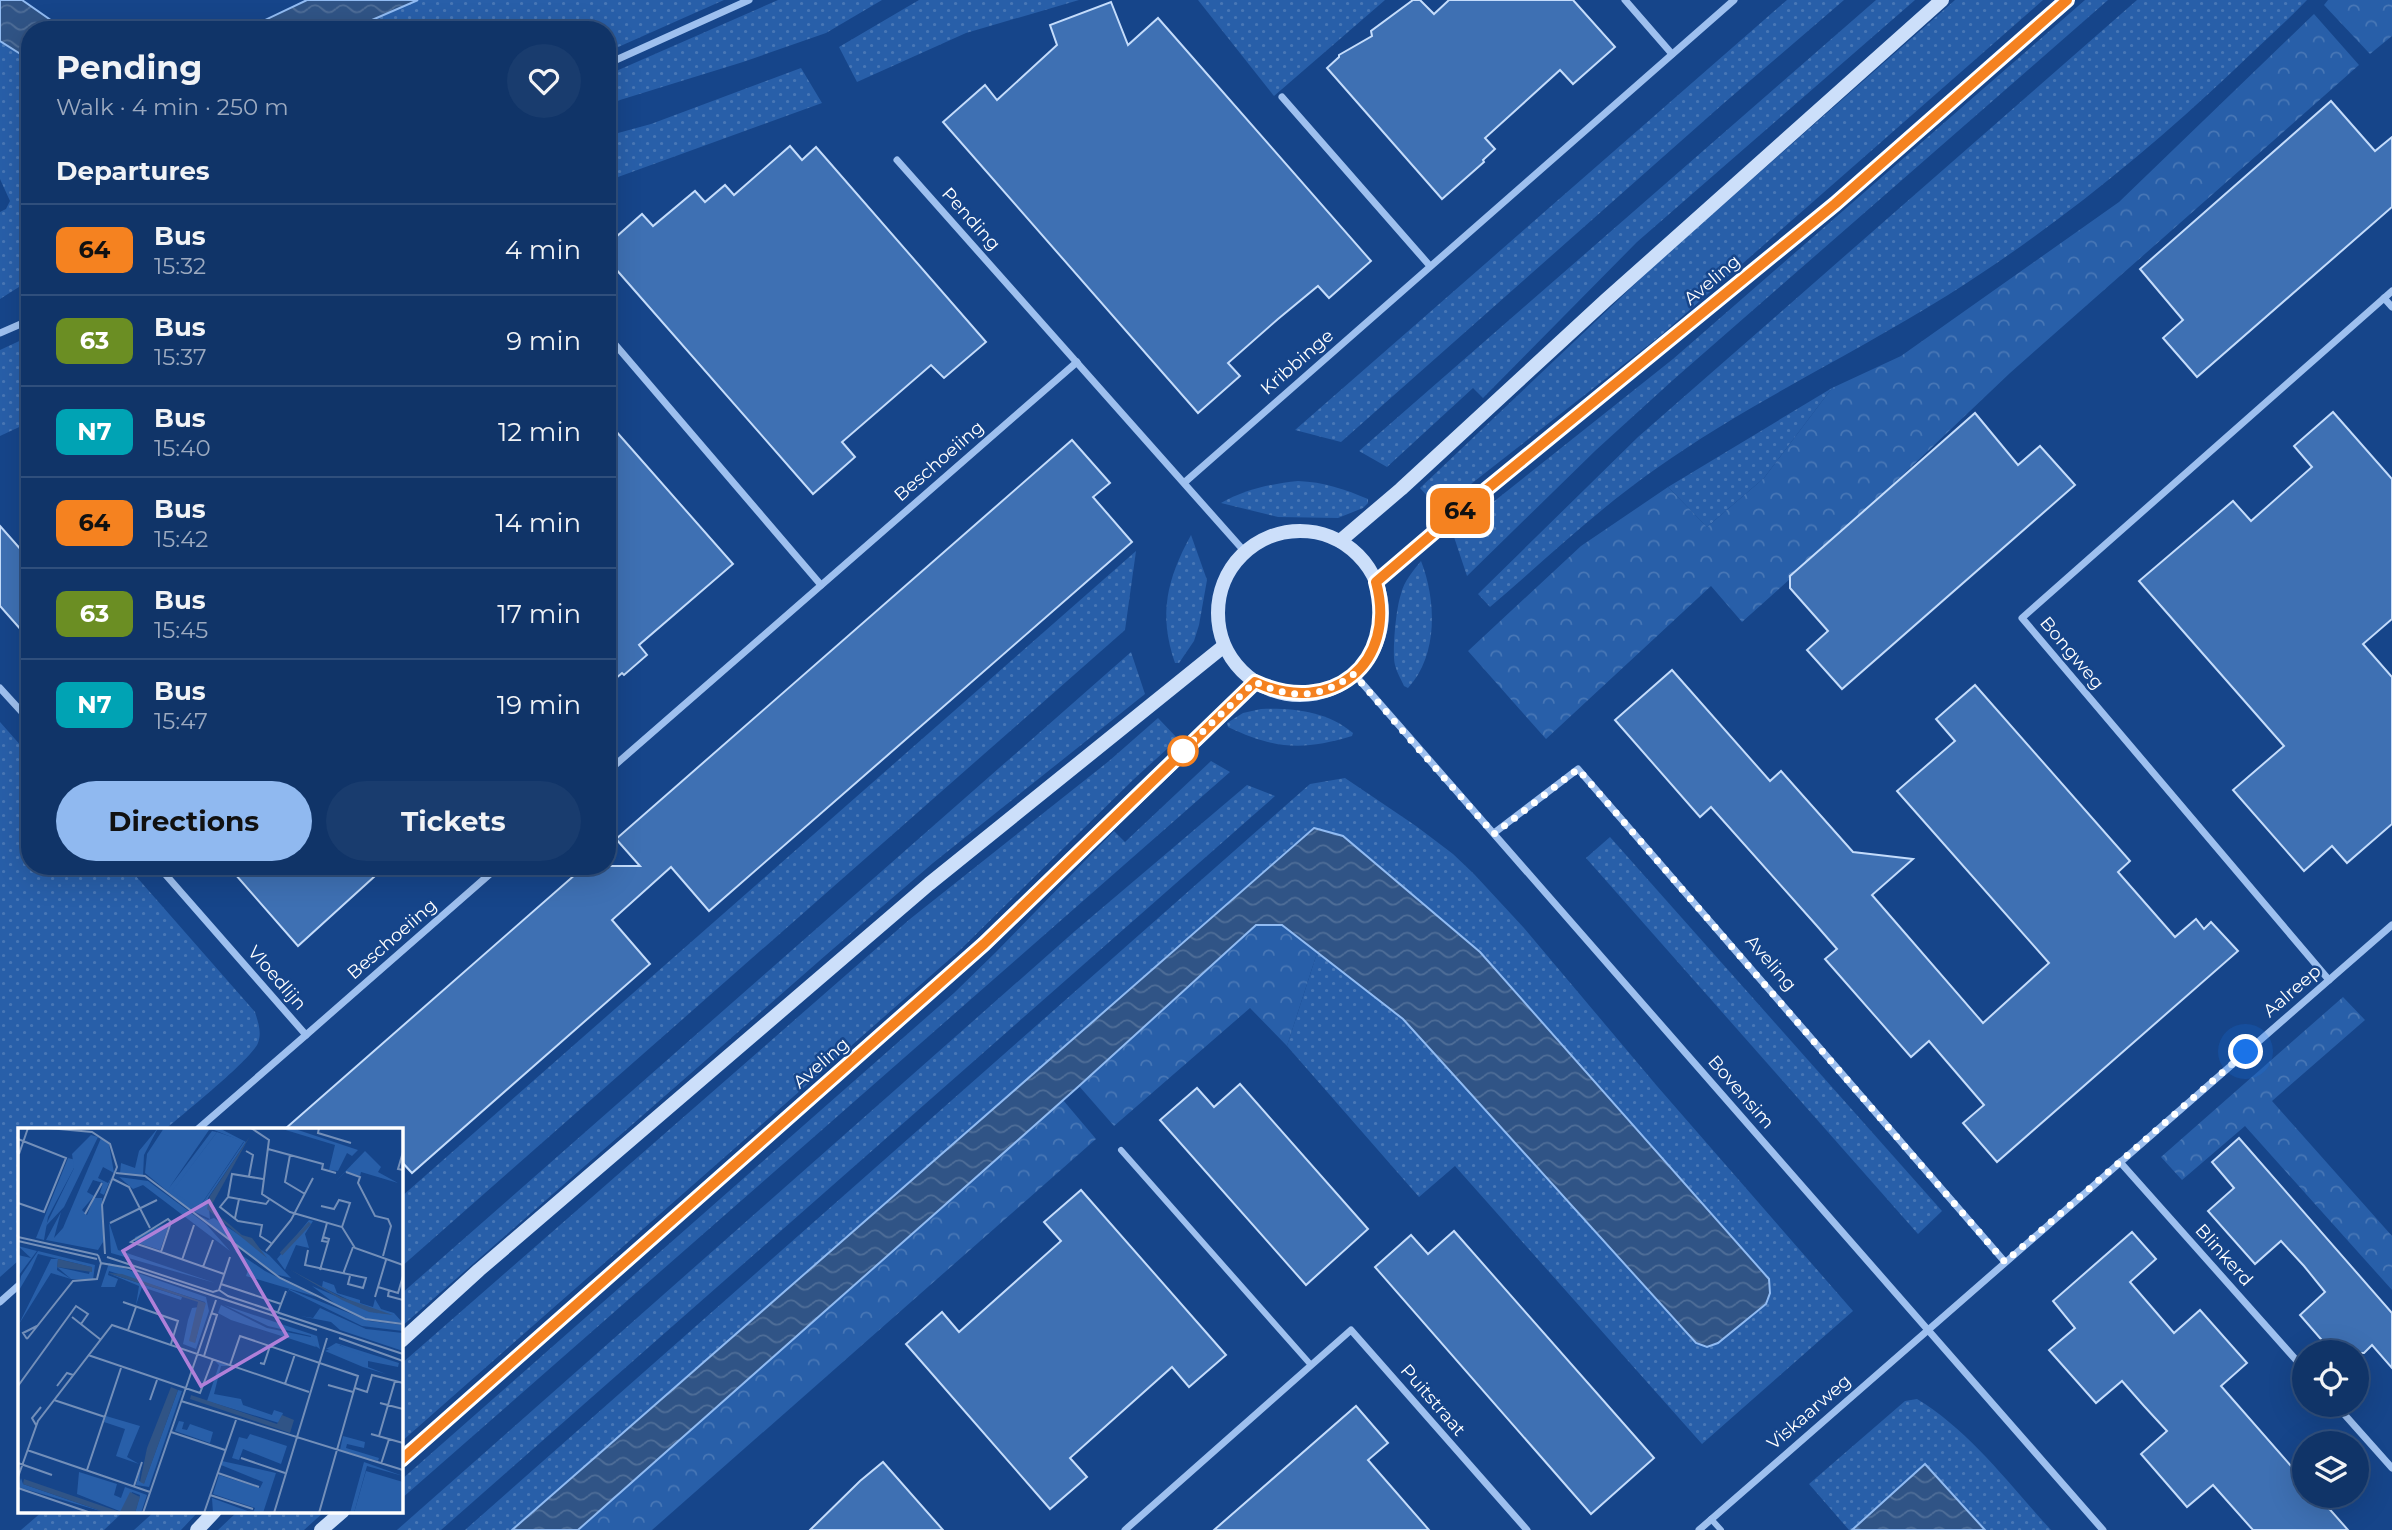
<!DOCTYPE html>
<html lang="en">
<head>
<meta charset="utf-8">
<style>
  :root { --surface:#103468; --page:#193c6e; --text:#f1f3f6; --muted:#9caac0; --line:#304f7c; --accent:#90b9f0 }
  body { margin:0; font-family:Montserrat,sans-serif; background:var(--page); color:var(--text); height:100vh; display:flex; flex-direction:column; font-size:26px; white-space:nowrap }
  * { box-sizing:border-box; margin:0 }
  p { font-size:23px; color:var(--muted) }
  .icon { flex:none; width:38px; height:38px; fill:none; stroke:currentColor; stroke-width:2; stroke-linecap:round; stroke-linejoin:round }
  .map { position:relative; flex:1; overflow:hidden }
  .drawer { position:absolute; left:21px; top:21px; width:595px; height:854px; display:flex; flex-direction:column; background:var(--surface); border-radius:28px; box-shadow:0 7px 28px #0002,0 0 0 2px var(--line) }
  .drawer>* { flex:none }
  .badge { padding:0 14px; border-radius:10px; font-size:24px; line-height:46px }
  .controls { position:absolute; left:2292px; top:1340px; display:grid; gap:14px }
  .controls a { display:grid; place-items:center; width:77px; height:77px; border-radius:50%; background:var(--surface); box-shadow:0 7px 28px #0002,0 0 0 2px var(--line); font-size:35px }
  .you { position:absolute; width:35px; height:35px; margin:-18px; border:5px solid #fff; border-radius:50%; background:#1a73e8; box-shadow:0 0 0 10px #1a73e833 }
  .map>.badge { position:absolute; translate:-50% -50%; box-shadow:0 0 0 4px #fff }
  h2 { padding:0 35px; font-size:26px; line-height:63px }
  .round { display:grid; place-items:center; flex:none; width:74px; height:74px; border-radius:37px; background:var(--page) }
  .summary { display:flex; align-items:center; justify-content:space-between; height:119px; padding:0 35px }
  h1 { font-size:33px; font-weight:700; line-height:52px }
  .button { display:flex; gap:14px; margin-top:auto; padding:14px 35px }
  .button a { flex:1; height:80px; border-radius:42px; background:var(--accent); color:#111; font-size:28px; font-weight:700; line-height:80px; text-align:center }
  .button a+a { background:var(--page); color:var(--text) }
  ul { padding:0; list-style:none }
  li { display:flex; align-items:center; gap:21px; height:91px; padding:0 35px; border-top:2px solid var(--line) }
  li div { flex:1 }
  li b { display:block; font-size:26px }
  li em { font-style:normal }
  li .badge { min-width:77px; font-weight:700; text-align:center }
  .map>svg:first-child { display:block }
</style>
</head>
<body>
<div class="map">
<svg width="2392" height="1530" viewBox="0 0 2392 1530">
  <defs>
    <pattern id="grass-dots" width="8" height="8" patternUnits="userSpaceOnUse" patternTransform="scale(1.75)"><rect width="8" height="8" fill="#285fa9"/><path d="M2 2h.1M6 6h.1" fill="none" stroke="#4877b6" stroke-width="1.8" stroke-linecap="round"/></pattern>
    <pattern id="forest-crowns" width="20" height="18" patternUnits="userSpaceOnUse" patternTransform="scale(1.75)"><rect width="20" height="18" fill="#285fa9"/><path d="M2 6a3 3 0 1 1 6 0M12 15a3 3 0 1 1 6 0" fill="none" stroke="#4877b6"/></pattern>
    <pattern id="water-waves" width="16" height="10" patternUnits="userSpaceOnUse" patternTransform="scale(1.75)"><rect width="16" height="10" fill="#305486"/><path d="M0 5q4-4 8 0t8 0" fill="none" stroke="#4f6e98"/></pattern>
  </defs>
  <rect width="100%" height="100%" fill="#16458a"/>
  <g fill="url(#grass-dots)">
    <path d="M418,0H724L607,52V30H349Z"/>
    <path d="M778,0H882L826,33L743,62L607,104V75Z"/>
    <path d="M919,0H1079L966,33L857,82L839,47Z"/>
    <path d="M1198,0H1385L1274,96Z"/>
    <path d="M1787,0H1844L1724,103L1341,442L1295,430Z"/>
    <path d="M1876,0H1915L1637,242L1483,398L1473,388L1387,467L1359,451Z"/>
    <path d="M1955,0H2043L1660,336L1439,509L1420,488L1655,265Z"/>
    <path d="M2085,0H2108L1673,380L1596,450L1467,576L1453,534L1673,359Z"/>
    <path d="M2137,0H2307C2284,24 2258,47 2234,70C2145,154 2051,230 1948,295C1852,355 1749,403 1657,468C1598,509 1545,560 1490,607L1478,594L1638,437Z"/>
    <path d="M0,41L30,60V280L0,299V212L6,209L10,201L0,179Z"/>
    <path d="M801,68L822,103L607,181V136L651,124Z"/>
    <path d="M30,336V422L0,436V350Z"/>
    <path d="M1832,388L1764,478L1707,527L1668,487Z"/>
    <path d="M1298,481C1324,482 1344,489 1368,499V503L1363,508L1338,518L1278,517L1221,503C1246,489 1270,484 1298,481Z"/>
    <path d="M1191,535L1207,580L1199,625L1194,641L1179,663H1175C1158,614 1167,579 1191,535Z"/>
    <path d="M1136,551L1125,630L401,1267V1197Z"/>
    <path d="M1421,561C1436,599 1439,655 1408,688L1404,686C1401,679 1397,673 1395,665C1392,651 1396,608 1401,594C1404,581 1413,571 1421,561Z"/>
    <path d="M1131,652L1145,694L933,863L826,955L401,1327V1294Z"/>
    <path d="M1261,709C1294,708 1326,711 1353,733L1352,736C1303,751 1274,749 1228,727L1227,723L1243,713Z"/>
    <path d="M1158,718L1178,739L1134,779L960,950L401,1442V1364L910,919L1109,761Z"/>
    <path d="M0,722L30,756V866H127L255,1012C258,1022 262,1032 258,1043C251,1060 183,1114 166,1129H19V1260L0,1277Z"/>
    <path d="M1211,761L1230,772L401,1499V1480L954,993L996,952L1114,831L1125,842Z"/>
    <path d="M1345,778L1416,826L1453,854L1474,874L1524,928L1657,1086L1853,1311L1702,1444L1455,1166L1419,1197L1287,1046L1317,953L1403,1019L1769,1279L1564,1048L1314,828L512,1530H465L1310,784Z"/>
    <path d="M1247,785L1275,796L441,1530H397L1075,931Z"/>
    <path d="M1610,837L1942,1211L1918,1234L1586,858Z"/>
    <path d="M1917,1399C1970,1431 2009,1484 2051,1530H1985L1925,1464L1852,1530H1849L1809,1484L1905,1401Z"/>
    <path d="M43,1511H124L104,1530H21Z"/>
    <path d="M155,1511H199L181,1530H134Z"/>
    <path d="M238,1511H325L304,1530H218Z"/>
  </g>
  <g fill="url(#forest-crowns)">
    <path d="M2328,0H2392V36L2370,54L2324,5Z"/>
    <path d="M2314,14L2359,65L2010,373L1849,526L1742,622L1711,586L1546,739L1468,651L1581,546L1668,487L1707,527L1764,478L1832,388L1901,356L2119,202Z"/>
    <path d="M1256,925H1282L1317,953L1287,1046L1250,1008L1114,1126L1079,1086Z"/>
    <path d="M2343,997L2365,1020L2272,1101L2392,1236V1290L2245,1126L2182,1180L2161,1157Z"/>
    <path d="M1063,1100L1096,1139L652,1530H578Z"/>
  </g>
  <g fill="url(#water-waves)" stroke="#91bbf2" stroke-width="2">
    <path d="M0,0H22L65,30H30V60L0,41Z"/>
    <path d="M307,0H418L349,30H244Z"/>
    <path d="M1314,828L1343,836L1480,952L1769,1279L1770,1293L1766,1304L1718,1343L1707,1347L1696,1343L1403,1019L1282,925H1256L1079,1086L578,1530H512Z"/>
    <path d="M1925,1464L1985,1530H1852Z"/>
  </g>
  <g fill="#3e70b3" stroke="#c4dcfb" stroke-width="2">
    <path d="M1413,0H1420L1434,14L1449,0H1573L1615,47L1573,84L1560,70L1485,138L1495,149L1483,160L1484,162L1442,199L1327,68L1339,57V55L1372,36L1371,31Z"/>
    <path d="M1111,2L1128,45L1158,18L1371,261L1329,298L1318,286L1278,319L1228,363L1240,376L1198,413L943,122L985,85L997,100L1057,45L1050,25Z"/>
    <path d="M2331,101L2375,151L2392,137V207L2197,377L2163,338L2183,320L2140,269Z"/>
    <path d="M790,146L802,160L816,147L986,342L944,378L931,365L842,442L855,457L813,494L607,259V245L642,214L653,226L695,191L705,202L725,185L734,195Z"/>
    <path d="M2333,412L2392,479V619L2363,644L2392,677V824L2347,863L2332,846L2304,871L2233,790L2284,746L2139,581L2233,501L2251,521L2312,467L2294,446Z"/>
    <path d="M1975,413L2018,465L2040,446L2075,485L1842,689L1807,650L1828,631L1790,588V576Z"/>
    <path d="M607,421L733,564L639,645L647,655L624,675L622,673L607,686Z"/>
    <path d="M1072,440L1110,483L1093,497L1132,542L1116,556L709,911L671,867L612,920L650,964L412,1173L401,1161V1129H285L585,866H640L616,839Z"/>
    <path d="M0,526L30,560V640L0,606Z"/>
    <path d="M1672,670L1770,781L1781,771L1853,852L1913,859L1872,895L1983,1023L2049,963L1897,791L1955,741L1936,719L1975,685L2130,861L2118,872L2175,937L2196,919L2204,929L2211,922L2238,951L1997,1162L1963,1123L1984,1105L1929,1041L1911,1057L1825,959L1837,949L1817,926L1711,807L1700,817L1615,720Z"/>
    <path d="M228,866H386L298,946Z"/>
    <path d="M1240,1084L1368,1229L1306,1285L1160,1120L1197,1088L1214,1107Z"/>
    <path d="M2239,1138L2392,1313V1368L2372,1345L2364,1353H2333L2300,1315L2325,1292L2304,1266L2281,1241L2255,1264L2208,1211L2234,1188L2212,1162Z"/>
    <path d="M1081,1190L1226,1355L1189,1387L1172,1367L1070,1458L1087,1477L1050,1509L906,1344L942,1312L959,1332L1061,1241L1044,1222Z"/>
    <path d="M1454,1231L1654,1458L1591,1514L1375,1267L1411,1235L1428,1254Z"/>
    <path d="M2132,1232L2156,1259L2130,1282L2174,1333L2200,1310L2247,1363L2221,1386L2305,1482V1496H2318L2348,1530H2253L2213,1485L2187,1507L2141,1454L2167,1431L2144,1406L2122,1381L2096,1403L2049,1350L2075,1328L2053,1301Z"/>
    <path d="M1356,1406L1388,1443L1368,1460L1429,1530H1214Z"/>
    <path d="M883,1462L943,1530H810L860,1481Z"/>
  </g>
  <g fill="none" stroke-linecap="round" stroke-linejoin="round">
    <g stroke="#9ec0ef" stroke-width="6">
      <path d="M1121,1150L1311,1365"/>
      <path d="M1711,1519L1721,1530"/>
    </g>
    <g stroke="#9ec0ef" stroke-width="7">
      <path d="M1625,0L1672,54"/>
      <path d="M607,64L749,0"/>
      <path d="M1282,97L1430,266"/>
      <path d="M897,160L1245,552"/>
      <path d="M2384,298L2392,307"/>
      <path d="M0,333L30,320"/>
      <path d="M607,335L821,585"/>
      <path d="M1185,482L1734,0"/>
      <path d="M1354,674L2103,1530"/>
      <path d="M0,688L30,721"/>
      <path d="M607,772L1077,362"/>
      <path d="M1494,833L1578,769L2005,1262"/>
      <path d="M158,866L306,1035L198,1129"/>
      <path d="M2329,980L2022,618L2392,291"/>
      <path d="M306,1035L499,866"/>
      <path d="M2120,1162L2305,1370"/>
      <path d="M0,1302L19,1285"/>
      <path d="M2336,1405L2392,1468"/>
      <path d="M1125,1530L1351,1330L1527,1530"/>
      <path d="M1699,1530L2392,925"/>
    </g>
    <g stroke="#ccdffa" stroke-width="14">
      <circle cx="1300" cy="613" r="82"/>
      <path d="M1340,541L1401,489L1606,300L1942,0"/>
      <path d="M1376,582L1438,529L1835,204L2067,0"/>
      <path d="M401,1341L479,1270L929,884L1224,646"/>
      <path d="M401,1460L984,944L1256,683"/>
      <path d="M197,1530L215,1511"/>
      <path d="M321,1530L343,1511"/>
    </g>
  </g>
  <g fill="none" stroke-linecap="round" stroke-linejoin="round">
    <g stroke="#fff" stroke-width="16">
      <path id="line" d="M401,1460L984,944L1255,682C1331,717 1398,664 1376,582L1438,529L1835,204L2067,0"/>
    </g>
    <use href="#line" stroke="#f58220" stroke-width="10"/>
    <path stroke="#fff" stroke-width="7" stroke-dasharray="0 12.6" d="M1183,751L1179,754L1255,682C1294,700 1320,698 1354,674L1408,737L1494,834L1578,769L2005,1262L2246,1052"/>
  </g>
  <circle fill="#fff" stroke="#f58220" stroke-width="3.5" cx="1183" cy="751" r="14"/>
  <g text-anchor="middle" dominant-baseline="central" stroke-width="5" stroke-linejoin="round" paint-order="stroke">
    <g font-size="18" fill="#fff" stroke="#16458a">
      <text transform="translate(971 219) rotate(48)">Pending</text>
      <text transform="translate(1712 280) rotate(-40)">Aveling</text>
      <text transform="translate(1297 362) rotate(-41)">Kribbinge</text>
      <text transform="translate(939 461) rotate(-41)">Beschoeiing</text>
      <text transform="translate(2072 653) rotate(50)">Bongweg</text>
      <text transform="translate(392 939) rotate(-41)">Beschoeiing</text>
      <text transform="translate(1771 963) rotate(49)">Aveling</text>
      <text transform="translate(277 978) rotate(49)">Vloedlijn</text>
      <text transform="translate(2292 991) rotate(-41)">Aalreep</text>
      <text transform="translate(821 1063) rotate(-41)">Aveling</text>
      <text transform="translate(1741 1092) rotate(49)">Bovensim</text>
      <text transform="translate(2224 1255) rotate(48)">Blinkerd</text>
      <text transform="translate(1433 1400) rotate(49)">Puitstraat</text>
      <text transform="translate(1809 1412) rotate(-41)">Viskaarweg</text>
    </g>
  </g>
  <g transform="translate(18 1128)">
    <rect width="385" height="385" fill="#16458a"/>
    <path d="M140,0L126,27L125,48L102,45L103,35L117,40L121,23ZM146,0L191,2L151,60L194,3L199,4L155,63L181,80L226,14L191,0H201L228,14L190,70L192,91L171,81L127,45L129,26ZM261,0H274L340,22L334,28L329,25L320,43L311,42L317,17ZM83,10L91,16L96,45L85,39L80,50L90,55L94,48L86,67L82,65L85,55L75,52L69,64L76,68L64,82L69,87L76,70H84L86,108L84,121L85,114L80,122L28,112L43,84L36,110L45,100ZM347,23L363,39L360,44L380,55L343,44L342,48L327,44L318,53ZM50,30L58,32L56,40L30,89L26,112L18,110ZM101,49L130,53L188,96L212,123L125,57L115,61ZM177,86L190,92L196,90L251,127L273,150L256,146ZM291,92L295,93L287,106L291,120L278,117L267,142L259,131ZM91,94L100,122L197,155L93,125ZM152,94L142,122L117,114V109ZM0,118L19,123L1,147L0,127L13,130ZM216,122L247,143L299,169L228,148L231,139ZM20,123L77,137L75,152L53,151L39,139L71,146L73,139L20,126L13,142L0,164L3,148ZM91,135L188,169L191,183L178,221L165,216L170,192L174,180L181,179L177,215L187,174L91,143L90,147L100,151L97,159H83ZM305,153L316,157L319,165L342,172V175L355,179L357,171L363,181L376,185L385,195L348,191L320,178L294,158L360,186L304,159ZM271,161L351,193L385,197V203L344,198L271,162L266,173ZM206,177L299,208L302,221L293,215V208L250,198ZM302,180L348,201L385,205V223L322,202L313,194L282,188L295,190ZM318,215L381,235L380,239L350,233L322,217L317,222L308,221ZM160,262L164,263L131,359L118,357L124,333L121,353L126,355ZM88,288L122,298L109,329L121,336L98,328L107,301L86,294ZM161,293L166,294L164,301L169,302L172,296L195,304L192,315L157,303ZM232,306L269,318L263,336L225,321L221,332L214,330L221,309L229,311ZM325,308L347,314L346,320L329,316L328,320L361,330L360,333L322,322ZM204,333L258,345L245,385H195L194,370L235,385L237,380L195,366L201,347L242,360L245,354L203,337ZM346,334L385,348L349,338L336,385H332ZM61,344L99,356L96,367L103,370L107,359L129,367L123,385H117L122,367L114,364L104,384L59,366ZM3,350L5,356L89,385L0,359Z" fill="#285fa9"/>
    <path d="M199,4L226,13L180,81L154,63ZM73,7L80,9L46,79L27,99L56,40L54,26ZM33,131H40L39,142L53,151L33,145L1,196ZM90,145L164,169L163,172L124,159L118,177L121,158ZM203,177L249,200L293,209L298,219L213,192L200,185ZM321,217L350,229V239L368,246L345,239L307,223ZM197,233L212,238H203L196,266L223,271L225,277L254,287L256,282L265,285L261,295L189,273L201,237Z" fill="#285fa9"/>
    <path d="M348,343L385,354V385H336Z" fill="#285fa9"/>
    <path d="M232,8L192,80L224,107L234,110L249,130L189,81L192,68ZM40,131L74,139V144L39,139ZM271,141L323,169L375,187L351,184L324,172ZM90,145L104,146L188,175L177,215L171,213L180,174ZM153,259L160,262L126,356L122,354L129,320ZM173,267L259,296L264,287L276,292L272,305L172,271ZM6,351L102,384L112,364L122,369L117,385H89L5,356Z" fill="#305486"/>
    <path fill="none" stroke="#305486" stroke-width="3.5" d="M263,126L292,95"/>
    <path fill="none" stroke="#738fb9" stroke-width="2" d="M30,0L74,4L92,16L99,39L84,77L87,126M233,0L251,12L244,66L272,84L324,99L337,120L385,137M301,0L300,5L333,15M0,11L48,30L26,84L0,75M250,21L305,36L304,41L318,45M228,23L235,27L231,48M385,24L380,41L385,42M1,26L10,0M272,27L267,54L287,66M328,44L342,49L340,55L357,88L370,91L373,98L365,128M98,45L127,48L262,150L347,191L385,196M95,51L111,59L132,100M245,51L214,46L210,69L202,79L220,93L244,97L242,108L253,115M210,69L221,71L217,90M221,71L248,76L251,72M303,78L316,81L321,72L332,75L324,99M67,86L84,55M150,91L153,94L143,124L113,114ZM92,95L139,72M309,95L304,113L310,114M0,109L80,127M0,113L79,131M290,122L287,137L348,150L345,160L330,156L332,148M248,123L273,92L295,50M143,124L206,146M80,127L83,135L111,140L299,202M89,129L195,164L201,162L210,168L385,226M164,132L176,97M185,139L195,112M302,142L311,111L305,109M325,146L335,119M203,156L263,176M360,159L380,165L385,148M201,162L212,129M371,162L370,168L385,172M357,169L368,132M105,174L160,193L153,216M260,184L268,163M54,189L83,212M110,202L118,179M321,210L385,233M9,211L55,153L79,151L83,135M9,211L5,205L19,198M70,227L182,265L195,231M186,228L199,187L193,185M242,235L246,236L252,218M212,237L222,208L340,248L301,385M267,256L277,226M310,257L335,264M0,258L58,178L70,186L63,196M39,258L49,245L55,247M337,260L349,264L354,247L385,255M36,272L87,289M132,272L139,252M163,273L385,342M362,275L385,281M18,297L14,290L23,279M153,304L207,322M353,306L385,315M361,308L377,253M9,322L132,364M223,330L267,345M0,335L34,347M363,336L371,311M69,342L103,240M200,345L241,359M0,349L20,293L94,197L291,264M116,358L124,334M0,360L73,385M192,367L235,381M125,385L198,172M186,385L218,292M256,385L309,210"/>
    <path fill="#b080d9" fill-opacity="0.15" stroke="#b080d9" stroke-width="3.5" d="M191,73L269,208L183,258L105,123Z"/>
    <rect width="385" height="385" fill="none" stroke="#fff" stroke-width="3.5"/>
  </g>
</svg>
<div class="controls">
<a><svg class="icon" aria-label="locate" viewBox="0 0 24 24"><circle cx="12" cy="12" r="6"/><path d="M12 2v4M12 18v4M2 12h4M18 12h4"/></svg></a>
<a><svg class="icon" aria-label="layers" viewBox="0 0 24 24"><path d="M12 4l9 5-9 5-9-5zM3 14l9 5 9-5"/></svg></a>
</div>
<div class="you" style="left:2246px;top:1052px"></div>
<b class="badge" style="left:1460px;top:511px;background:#f58220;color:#111">64</b>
<section class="drawer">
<div class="summary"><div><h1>Pending</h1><p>Walk · 4 min · 250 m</p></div><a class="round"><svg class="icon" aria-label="heart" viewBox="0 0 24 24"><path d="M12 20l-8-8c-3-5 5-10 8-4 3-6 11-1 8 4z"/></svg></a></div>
<h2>Departures</h2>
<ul>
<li><span class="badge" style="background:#f58220;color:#111">64</span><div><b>Bus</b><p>15:32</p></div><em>4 min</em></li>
<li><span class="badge" style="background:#6b8e23;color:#fff">63</span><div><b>Bus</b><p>15:37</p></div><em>9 min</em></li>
<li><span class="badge" style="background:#00a3b4;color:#fff">N7</span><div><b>Bus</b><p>15:40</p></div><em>12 min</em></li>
<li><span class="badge" style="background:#f58220;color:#111">64</span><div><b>Bus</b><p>15:42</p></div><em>14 min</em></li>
<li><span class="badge" style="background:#6b8e23;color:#fff">63</span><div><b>Bus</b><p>15:45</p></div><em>17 min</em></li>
<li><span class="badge" style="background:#00a3b4;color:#fff">N7</span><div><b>Bus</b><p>15:47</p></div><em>19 min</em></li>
</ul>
<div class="button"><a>Directions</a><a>Tickets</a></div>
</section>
</div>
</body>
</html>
